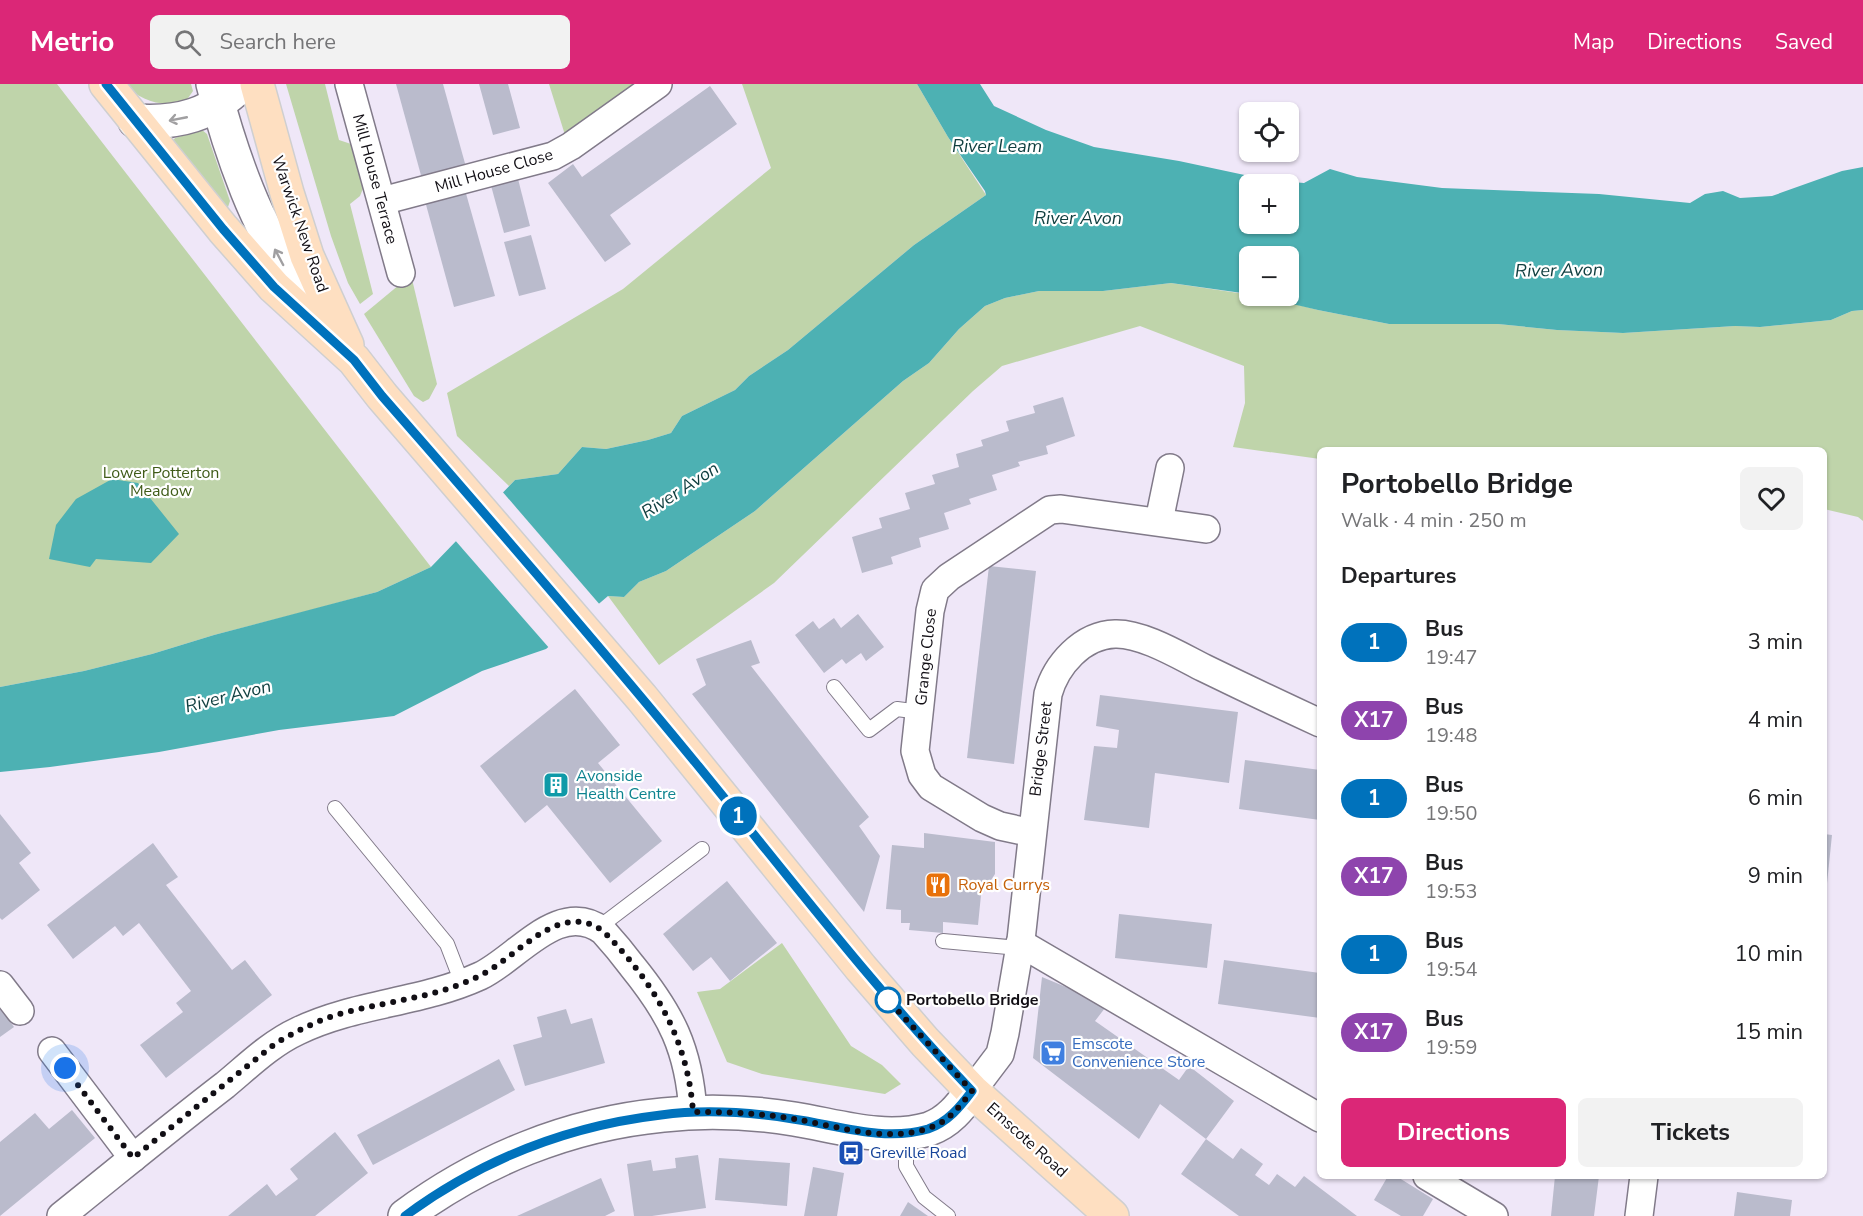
<!DOCTYPE html>
<html lang="en">
<head>
<meta charset="utf-8">
<style>
  :root { --surface:#fff; --page:#f2f2f2; --text:#202124; --muted:#757577; --accent:#db2777 }
  body { margin:0; font-family:"Nunito Sans",sans-serif; background:var(--page); color:var(--text); height:100vh; display:flex; flex-direction:column; font-size:22px; white-space:nowrap }
  * { box-sizing:border-box; margin:0 }
  p { font-size:20px; color:var(--muted) }
  .icon { flex:none; width:33px; height:33px; fill:none; stroke:currentColor; stroke-width:2; stroke-linecap:round; stroke-linejoin:round }
  .map { position:relative; flex:1; overflow:hidden }
  .sheet { position:absolute; left:1317px; top:363px; width:510px; height:732px; display:flex; flex-direction:column; background:var(--surface); border-radius:9px; box-shadow:0 2px 4px #0004 }
  .sheet>* { flex:none }
  .badge { padding:0 12px; border-radius:20px; font-size:21px; line-height:39px }
  .buttons { position:absolute; left:1239px; top:18px; display:grid; gap:12px }
  .buttons a { display:grid; place-items:center; width:60px; height:60px; border-radius:9px; background:var(--surface); box-shadow:0 2px 4px #0004; font-size:30px }
  .you { position:absolute; width:30px; height:30px; margin:-15px; border:4px solid #fff; border-radius:50%; background:#1a73e8; box-shadow:0 0 0 9px #1a73e833 }
  .map>.badge { position:absolute; translate:-50% -50%; box-shadow:0 0 0 3px #fff }
  h2 { padding:0 24px; font-size:22px; line-height:54px }
  .round { display:grid; place-items:center; flex:none; width:63px; height:63px; border-radius:9px; background:var(--page) }
  .summary { display:flex; align-items:center; justify-content:space-between; height:102px; padding:0 24px }
  h1 { font-size:28px; font-weight:700; line-height:45px }
  .action { display:flex; gap:12px; margin-top:auto; padding:12px 24px }
  .action a { flex:1; height:69px; border-radius:9px; background:var(--accent); color:#fff; font-size:24px; font-weight:700; line-height:69px; text-align:center }
  .action a+a { background:var(--page); color:var(--text) }
  ul { padding:0; list-style:none }
  li { display:flex; align-items:center; gap:18px; height:78px; padding:0 24px }
  li div { flex:1 }
  li b { display:block; font-size:22px }
  li em { font-style:normal }
  li .badge { min-width:66px; font-weight:700; text-align:center }
  header { display:flex; align-items:center; gap:36px; box-sizing:border-box; height:84px; padding:0 30px; background:var(--accent); color:#fff }
  header strong { font-size:28px }
  nav { display:flex; gap:33px; margin-inline-start:auto; font-size:21px }
  .search { width:420px; height:54px; background:var(--page); display:flex; align-items:center; gap:15px; box-sizing:border-box; padding:0 21px; border-radius:9px; color:var(--muted); font-size:22px }
  .map>svg:first-child { display:block }
</style>
</head>
<body>
<header>
<strong>Metrio</strong>
<div class="search"><svg class="icon" aria-label="search" viewBox="0 0 24 24"><circle cx="10" cy="10" r="6"/><path d="M15 15l6 6"/></svg>Search here</div>
<nav><a>Map</a><a>Directions</a><a>Saved</a></nav>
</header>
<div class="map">
<svg width="1863" height="1132" viewBox="0 0 1863 1132">
  <rect width="100%" height="100%" fill="#efe7f8"/>
  <g fill="#bfd4aa">
    <path d="M0,0H57L431,483L377,508L311,526L214,551L152,570L84,587L0,603Z"/>
    <path d="M123,0H191L193,7L186,17C161,24 142,17 123,0Z"/>
    <path d="M286,0H325L339,56L351,60L364,102L360,112L350,120L373,210L360,220L348,199L331,152Z"/>
    <path d="M549,0H634L565,51Z"/>
    <path d="M742,0H917L948,53L986,111L914,161L788,266L749,292L735,306L682,332L671,349L648,356L606,365L582,363L558,390L515,396L509,402L457,352L447,309L623,205L771,84Z"/>
    <path d="M202,46L207,50L230,117L228,123L225,125L172,58L175,54Z"/>
    <path d="M411,191L437,300L429,315L423,318L414,312L364,230Z"/>
    <path d="M1171,199L1272,214L1318,226L1389,240H1498L1557,246L1623,249L1735,242L1760,243L1831,236L1852,227L1863,226V437L1858,433L1824,425V366H1320V375L1233,363L1245,319L1244,282L1140,242L1002,282L973,307L774,499L659,581L608,512L624,513L639,498L666,487L755,427L903,297L929,279L959,245L985,222L1005,214L1039,207H1103Z"/>
    <path d="M782,859L851,962L882,981L901,1000L885,1010L762,990L727,978L697,908L720,905Z"/>
  </g>
  <g fill="#4db1b3" fill-rule="evenodd">
    <path d="M917,0H980L994,22L1046,46L1094,63L1179,77L1268,96L1304,99L1330,85L1357,93L1442,104L1599,110L1690,119L1705,110L1723,107L1740,114L1772,112L1842,87L1863,83V226L1852,227L1831,236L1760,243L1735,242L1623,249L1557,246L1498,240H1389L1318,226L1258,212H1288V172H1250L1249,210L1171,199L1103,207H1039L1005,214L985,222L959,245L929,279L903,297L755,427L666,487L639,498L624,513L608,512L546,565L482,587L394,632L279,646L159,668L50,683L0,688V603L84,587L152,570L214,551L377,508L431,483L515,396L558,390L582,363L606,365L648,356L671,349L682,332L735,306L749,292L788,266L914,161L986,111L985,107L948,53ZM1250,100H1288V140H1250Z"/>
    <path d="M112,395L138,399L179,450L151,479L96,475L90,483L49,475L56,441L76,415Z"/>
  </g>
  <path fill="#efe7f8" d="M501,406L601,522L550,565L454,455Z"/>
  <g fill="#babbcc">
    <path d="M396,0H443L466,83L422,95Z"/>
    <path d="M479,0H508L520,44L493,51Z"/>
    <path d="M710,2L737,40L610,131L631,160L605,178L548,99L573,80L582,93Z"/>
    <path d="M517,91L530,142L504,149L490,98Z"/>
    <path d="M465,106L495,212L454,223L425,117Z"/>
    <path d="M531,151L546,205L519,212L504,158Z"/>
    <path d="M1063,313L1075,352L1046,362L1048,370L1018,378L1020,382L992,391L997,406L969,415L971,420L944,429L949,445L919,454L921,463L891,473L893,480L862,489L852,453L882,444L879,434L910,425L905,409L935,400L932,391L959,383L956,370L983,362L981,356L1009,347L1006,337L1035,329L1033,322Z"/>
    <path d="M989,482L1036,487L1014,680L967,674Z"/>
    <path d="M858,530L884,563L866,577L861,569L846,580L842,575L824,589L795,551L813,537L819,545L834,534L841,544Z"/>
    <path d="M751,556L760,579L751,582L869,733L859,742L880,772L864,828L692,610L706,601L696,575Z"/>
    <path d="M575,605L620,661L598,679L662,757L610,799L547,721L525,739L480,682Z"/>
    <path d="M1100,611L1238,628L1229,699L1155,689L1149,744L1084,736L1094,662L1117,664L1119,646L1096,642Z"/>
    <path d="M1245,676L1320,686V736L1239,725Z"/>
    <path d="M0,730L31,769L19,779L40,806L2,836L0,834Z"/>
    <path d="M924,749L995,758V790L981,811L978,841L943,838V849L909,846L910,839H901V826L886,825L892,761L924,764Z"/>
    <path d="M1824,750L1832,751L1826,809H1824Z"/>
    <path d="M153,759L178,793L166,801L232,886L245,876L272,911L166,994L140,961L183,928L176,919L191,907L139,839L123,852L115,842L73,875L47,841Z"/>
    <path d="M727,797L777,859L730,897L711,873L693,887L663,850Z"/>
    <path d="M1119,830L1212,840L1207,884L1115,874Z"/>
    <path d="M1224,876L1320,889V934L1218,920Z"/>
    <path d="M1042,893L1078,908L1105,924L1095,937L1179,996L1189,982L1234,1017L1206,1055L1160,1020L1139,1055L1033,974Z"/>
    <path d="M0,924L14,943L0,953Z"/>
    <path d="M566,925L571,940L592,934L605,979L525,1002L513,961L542,953L537,933Z"/>
    <path d="M499,975L515,1006L373,1081L357,1051Z"/>
    <path d="M72,1026L95,1054L0,1132V1058L35,1029L49,1045Z"/>
    <path d="M335,1048L368,1089L315,1132H228L267,1100L276,1112L298,1095L290,1085Z"/>
    <path d="M1206,1055L1233,1075L1241,1064L1263,1080L1255,1091L1269,1101L1277,1090L1295,1103L1304,1092L1357,1132H1239L1181,1090Z"/>
    <path d="M698,1071L706,1124L652,1132H634L627,1080L651,1076L653,1087L676,1084L675,1074Z"/>
    <path d="M719,1074L790,1079L787,1122L715,1116Z"/>
    <path d="M813,1083L844,1089L837,1132H804Z"/>
    <path d="M1388,1092H1396L1433,1115L1423,1132H1401L1374,1116Z"/>
    <path d="M1555,1092H1599L1594,1132H1551Z"/>
    <path d="M601,1094L615,1127L605,1132H517Z"/>
    <path d="M1737,1108L1792,1116L1790,1132H1734Z"/>
    <path d="M908,1118L928,1132H900Z"/>
  </g>
  <g fill="none" stroke-linecap="round" stroke-linejoin="round">
    <g stroke="#817a89" stroke-width="16">
      <g id="service">
        <path d="M834,603L869,646L897,625L920,628"/>
        <path d="M335,724L447,860L462,899"/>
        <path d="M598,844L702,765"/>
        <path d="M943,857L1019,864"/>
        <path d="M906,1049V1082L924,1113L948,1132"/>
      </g>
    </g>
    <g stroke="#817a89" stroke-width="30">
      <g id="minor">
        <path d="M349,0L401,189"/>
        <path d="M382,117L553,72L571,62L658,0"/>
        <path d="M1159,437L1170,384"/>
        <path d="M1032,749L1000,742L982,734L931,703L922,691L915,667L930,527L935,506L949,493L1050,426L1061,425L1206,445"/>
        <path d="M1020,859L1320,1034"/>
        <path d="M0,901L20,927"/>
        <path d="M52,967L133,1074"/>
        <path d="M972,1007L1000,970L1005,949L1021,856L1048,610C1056,581 1082,551 1115,550C1142,549 1180,572 1204,584C1243,603 1281,621 1320,639"/>
        <path d="M1427,1092L1494,1132"/>
        <path d="M61,1132C116,1088 169,1044 225,1001C248,982 270,960 298,947C356,919 421,919 480,892C517,875 559,814 603,847C613,858 623,870 632,882C671,930 689,965 693,1028"/>
        <path d="M1639,1132L1644,1092"/>
      </g>
    </g>
    <g stroke="#817a89" stroke-width="36">
      <path id="tertiary" d="M405,1132C481,1076 569,1040 663,1031C707,1026 751,1028 794,1035C838,1042 884,1058 929,1045C949,1038 960,1023 972,1007"/>
    </g>
    <g stroke="#817a89" stroke-width="36">
      <g id="secondary">
        <path d="M213,0C222,36 233,71 247,106C265,151 291,194 314,237"/>
        <path d="M135,37C178,40 211,31 242,0"/>
      </g>
    </g>
    <g stroke="#cfcfd0" stroke-width="36">
      <g id="primary">
        <path d="M106,0L223,145L274,203L354,276L382,312L642,614L861,884L925,958L972,1007L1112,1132"/>
        <path d="M257,0L287,109L307,172L347,261"/>
      </g>
    </g>
    <use href="#service" stroke="#fff" stroke-width="14"/>
    <use href="#minor" stroke="#fff" stroke-width="27"/>
    <use href="#tertiary" stroke="#fff" stroke-width="33"/>
    <use href="#secondary" stroke="#fff" stroke-width="33"/>
    <use href="#primary" stroke="#fedfc1" stroke-width="33"/>
  </g>
  <defs><path id="oneway-shaft" d="M-6 0H5M1.5-3L5.5 0L1.5 3" fill="none" stroke-width="1.6" stroke-linecap="round" stroke-linejoin="round" transform="scale(1.5)"/></defs>
  <g stroke="#a09fa1">
    <use href="#oneway-shaft" transform="translate(178 35) rotate(169)"/>
    <use href="#oneway-shaft" transform="translate(279 173) rotate(-118)"/>
  </g>
  <g fill="none" stroke-linecap="round" stroke-linejoin="round">
    <g stroke="#fff" stroke-width="14">
      <path id="line" d="M106,0L223,145L274,203L354,276L382,312C488,433 593,554 695,678C786,789 873,903 972,1007C960,1023 948,1038 928,1045C883,1058 837,1041 793,1035C749,1028 705,1025 661,1031C567,1042 481,1076 405,1132"/>
    </g>
    <use href="#line" stroke="#0072bc" stroke-width="9"/>
    <path stroke="#110e14" stroke-width="6" stroke-dasharray="0 10.8" d="M65,984L133,1074L276,959C299,946 322,934 347,928C394,916 440,913 483,890C519,871 560,816 603,847C654,898 688,955 693,1028C727,1028 761,1029 794,1035C838,1042 888,1060 932,1043C950,1036 960,1022 972,1007L888,916"/>
  </g>
  <defs>
    <g id="building-square" transform="scale(1.35)"><rect x="-9" y="-9" width="18" height="18" rx="4" fill="#0f9aa8" stroke="#fff"/><path d="M-4-6H4V6H1V3H-1V6H-4ZM-2.5-4.3h1.7v1.8h-1.7ZM.8-4.3h1.7v1.8H.8ZM-2.5-1h1.7V.8h-1.7ZM.8-1h1.7V.8H.8Z" fill="#fff"/></g>
    <g id="restaurant-square" transform="scale(1.35)"><rect x="-9" y="-9" width="18" height="18" rx="4" fill="#e8710a" stroke="#fff"/><path d="M-5-6h1v4h1v-4h1v4h1v-4h1v5L-1.5 .5V6h-2V.5L-5-1ZM5-6V6H3V1.5H1.5Q1.5-4 5-6Z" fill="#fff"/></g>
    <g id="supermarket-square" transform="scale(1.35)"><rect x="-9" y="-9" width="18" height="18" rx="4" fill="#3f7fe0" stroke="#fff"/><path d="M-6-5.5h2.5l.6 2H6L4.5 2H-2.5L-4.4-4H-6ZM-1.5 3.2a1.3 1.3 0 1 0 .1 0ZM3 3.2a1.3 1.3 0 1 0 .1 0Z" fill="#fff"/></g>
    <g id="bus-square" transform="scale(1.35)"><rect x="-9" y="-9" width="18" height="18" rx="4" fill="#1a4fb4" stroke="#fff"/><path d="M-5-6H5V4H4V6H2V4H-2V6H-4V4H-5ZM-3.5-4V0h7V-4ZM-3.5 1.2v1.5H-2V1.2ZM2 1.2v1.5H3.5V1.2Z" fill="#fff"/></g>
  </defs>
  <g fill-rule="evenodd">
    <use href="#building-square" x="556" y="701"/>
    <use href="#restaurant-square" x="938" y="801"/>
    <use href="#supermarket-square" x="1053" y="969"/>
    <use href="#bus-square" x="851" y="1069"/>
  </g>
  <circle fill="#fff" stroke="#0072bc" stroke-width="3" cx="888" cy="916" r="12"/>
  <g text-anchor="middle" dominant-baseline="central" stroke-width="4.5" stroke-linejoin="round" paint-order="stroke">
    <g font-size="16" fill="#110e14" stroke="#fff">
      <text transform="translate(494 87) rotate(-16)">Mill House Close</text>
      <text transform="translate(375 95) rotate(75)">Mill House Terrace</text>
      <text transform="translate(300 140) rotate(71)">Warwick New Road</text>
      <text transform="translate(926 573) rotate(-84)">Grange Close</text>
      <text transform="translate(1041 665) rotate(-83)">Bridge Street</text>
      <text transform="translate(1027 1056) rotate(42)">Emscote Road</text>
    </g>
    <g font-size="16" fill="#3f5b18" stroke="#fff">
      <text x="161" y="389">Lower Potterton<tspan x="161" dy="18">Meadow</tspan></text>
    </g>
    <g font-size="16" fill="#0d838f" stroke="#fff" text-anchor="start">
      <text x="576" y="692">Avonside<tspan x="576" dy="18">Health Centre</tspan></text>
    </g>
    <g font-size="16" fill="#c56008" stroke="#fff" text-anchor="start">
      <text x="958" y="801">Royal Currys</text>
    </g>
    <g font-size="16" font-weight="bold" fill="#110e14" stroke="#fff" text-anchor="start">
      <text x="906" y="916">Portobello Bridge</text>
    </g>
    <g font-size="16" fill="#366cbe" stroke="#fff" text-anchor="start">
      <text x="1072" y="960">Emscote<tspan x="1072" dy="18">Convenience Store</tspan></text>
    </g>
    <g font-size="16" fill="#164399" stroke="#fff" text-anchor="start">
      <text x="870" y="1069">Greville Road</text>
    </g>
    <g font-size="18" font-style="italic" fill="#0f3e3f" stroke="#fff">
      <text x="997" y="62">River Leam</text>
      <text x="1078" y="134">River Avon</text>
      <text transform="translate(1559 186) rotate(-1)">River Avon</text>
      <text transform="translate(680 406) rotate(-33)">River Avon</text>
      <text transform="translate(228 612) rotate(-14)">River Avon</text>
    </g>
  </g>
</svg>
<div class="buttons">
<a><svg class="icon" aria-label="locate" viewBox="0 0 24 24"><circle cx="12" cy="12" r="6"/><path d="M12 2v4M12 18v4M2 12h4M18 12h4"/></svg></a>
<a>+</a>
<a>−</a>
</div>
<div class="you" style="left:65px;top:984px"></div>
<b class="badge" style="left:738px;top:732px;background:#0072bc;color:#fff">1</b>
<section class="sheet">
<div class="summary"><div><h1>Portobello Bridge</h1><p>Walk · 4 min · 250 m</p></div><a class="round"><svg class="icon" aria-label="heart" viewBox="0 0 24 24"><path d="M12 20l-8-8c-3-5 5-10 8-4 3-6 11-1 8 4z"/></svg></a></div>
<h2>Departures</h2>
<ul>
<li><span class="badge" style="background:#0072bc;color:#fff">1</span><div><b>Bus</b><p>19:47</p></div><em>3 min</em></li>
<li><span class="badge" style="background:#8e44ad;color:#fff">X17</span><div><b>Bus</b><p>19:48</p></div><em>4 min</em></li>
<li><span class="badge" style="background:#0072bc;color:#fff">1</span><div><b>Bus</b><p>19:50</p></div><em>6 min</em></li>
<li><span class="badge" style="background:#8e44ad;color:#fff">X17</span><div><b>Bus</b><p>19:53</p></div><em>9 min</em></li>
<li><span class="badge" style="background:#0072bc;color:#fff">1</span><div><b>Bus</b><p>19:54</p></div><em>10 min</em></li>
<li><span class="badge" style="background:#8e44ad;color:#fff">X17</span><div><b>Bus</b><p>19:59</p></div><em>15 min</em></li>
</ul>
<div class="action"><a>Directions</a><a>Tickets</a></div>
</section>
</div>
</body>
</html>
